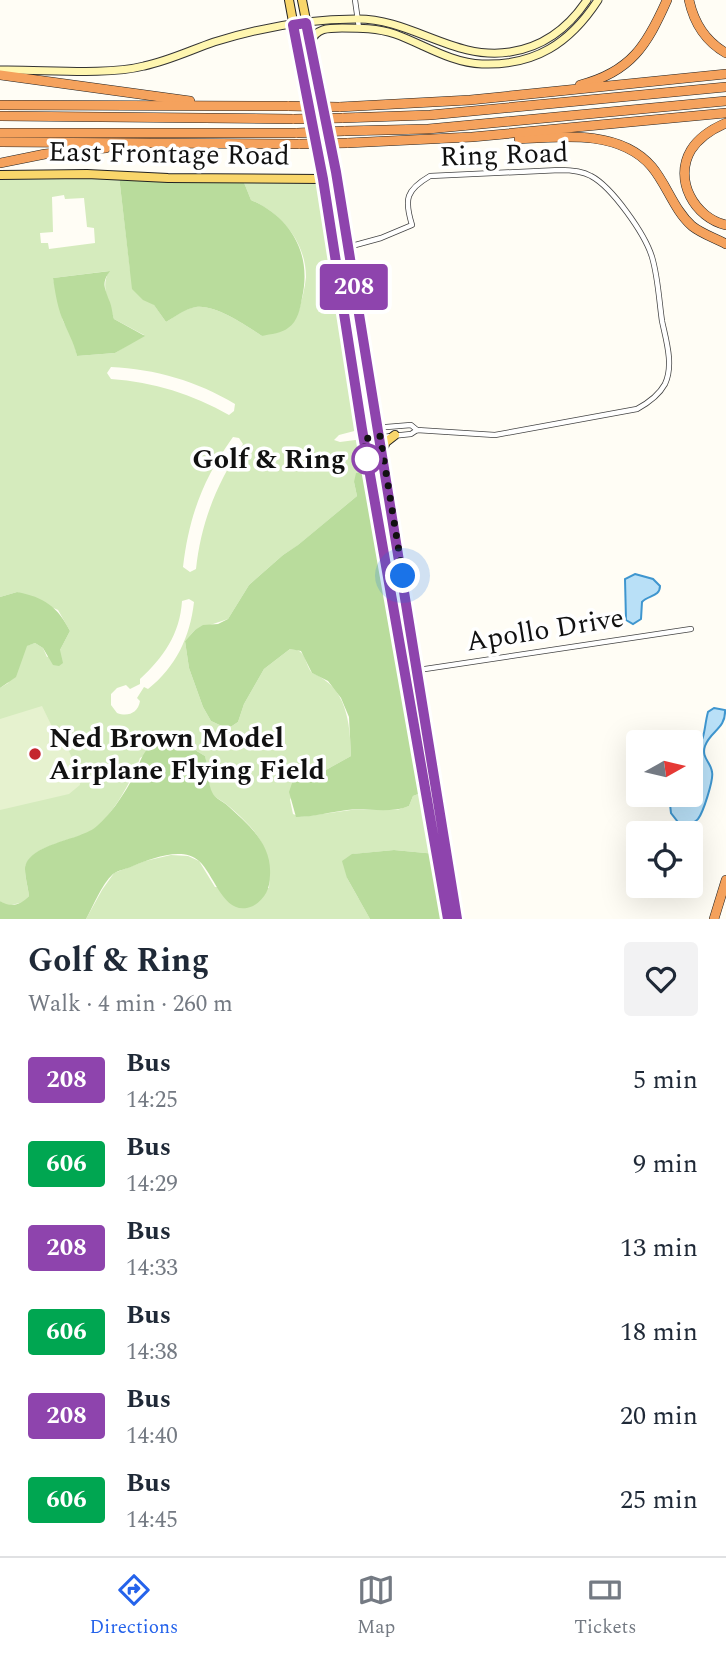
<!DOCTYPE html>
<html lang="en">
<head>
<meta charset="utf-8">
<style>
  :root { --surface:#fff; --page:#f2f2f3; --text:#1f2937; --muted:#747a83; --line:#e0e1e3; --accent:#2563eb }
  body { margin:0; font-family:Spectral,serif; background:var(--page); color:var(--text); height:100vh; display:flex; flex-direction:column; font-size:26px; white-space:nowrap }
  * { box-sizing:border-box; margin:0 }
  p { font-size:23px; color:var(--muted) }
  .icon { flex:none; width:38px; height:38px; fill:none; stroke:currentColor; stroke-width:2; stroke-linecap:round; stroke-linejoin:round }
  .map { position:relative; height:919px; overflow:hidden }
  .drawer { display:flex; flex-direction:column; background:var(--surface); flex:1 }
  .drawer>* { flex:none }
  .badge { padding:0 14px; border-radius:5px; font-size:24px; line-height:46px }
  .needle { width:46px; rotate:82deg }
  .controls { position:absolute; left:626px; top:730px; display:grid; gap:14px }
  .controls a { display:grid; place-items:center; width:77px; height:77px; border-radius:7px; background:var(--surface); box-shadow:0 7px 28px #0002; font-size:35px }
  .you { position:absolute; width:35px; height:35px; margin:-18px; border:5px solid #fff; border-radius:50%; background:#1a73e8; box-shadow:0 0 0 10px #1a73e833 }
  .map>.badge { position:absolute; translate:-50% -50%; box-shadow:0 0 0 4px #fff }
  .round { display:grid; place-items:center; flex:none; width:74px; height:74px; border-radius:7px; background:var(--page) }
  .overview { display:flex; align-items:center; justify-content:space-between; height:119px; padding:0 28px }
  h1 { font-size:33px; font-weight:700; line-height:52px }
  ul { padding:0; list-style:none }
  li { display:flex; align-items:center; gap:21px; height:84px; padding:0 28px }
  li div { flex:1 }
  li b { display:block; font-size:26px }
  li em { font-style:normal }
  li .badge { min-width:77px; font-weight:700; text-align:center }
  .dock { display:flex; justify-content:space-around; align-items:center; height:98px; border-top:2px solid var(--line); background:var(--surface); font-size:19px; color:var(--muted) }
  .dock a { display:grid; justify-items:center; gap:4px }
  .dock .active { color:var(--accent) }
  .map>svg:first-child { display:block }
</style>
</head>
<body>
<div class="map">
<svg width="726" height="919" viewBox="0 0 726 919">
  <rect width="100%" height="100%" fill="#fffdf5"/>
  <path fill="#d5ebbd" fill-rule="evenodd" d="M0,176H119L130,270L166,322C176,316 185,308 196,307C215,304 247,326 262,336L299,310C302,299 305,288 306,277C306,242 281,213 251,200L243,180L322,179L362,429L339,435L334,440L340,442L363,439L369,472L354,482L357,496L297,546L283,555L249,585L228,619L195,630L185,641L189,668L203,707L211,721L224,727L232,726L238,722L244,704L264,669L290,649C307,649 304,663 312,673C347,687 350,722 351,756L315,776L298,778L290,800L293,814L301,817L351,810H397L409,806L413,796L426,791L436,854L394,850L353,854L347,878L370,919H86L102,890L114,873L145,861L171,855L188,856L199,861L215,887L269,888C273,848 256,829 226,804C221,800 212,797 210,789C208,779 207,767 205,756L175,738L140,758C133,779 111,818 93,830C76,841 27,845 25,869C25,877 28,887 29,896L24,902L7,906L0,901V688L8,683L26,646L35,643L43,648L47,657L60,650L70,631L58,610L17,592L0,597ZM64,195L65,199L84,198L87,227L94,228L95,243L49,249L48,243H41L40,233L53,232L52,197ZM109,271C100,287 109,303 114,319L144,335L115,353L77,356L74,342L63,321L53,278ZM111,367C155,369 197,381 235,404L234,411L229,415C192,394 154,382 111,379L107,373ZM233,437L239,438L243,444C217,483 201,522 196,569L190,572L183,567C189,516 203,479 233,437ZM189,599L194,602C190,637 176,667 148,689L144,687L137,698L140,701C138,713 128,717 117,713L111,705V694L117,688L126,685L130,689L140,684V679C163,658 180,634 182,601Z"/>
  <g fill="#b9dc9c">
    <path d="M119,176L243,180L251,200C292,218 312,255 302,298C300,309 298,321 288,328C282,333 271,334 262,336C247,326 215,304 196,307C185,309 176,316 166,322L154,305L143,300L132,289Z"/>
    <path d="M110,271C101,283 105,288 109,300C112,306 112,313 114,319L145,336L115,353L77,356C74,342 67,331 62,318C57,305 55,291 53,278Z"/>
    <path d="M369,472L426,791L413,796L409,806C390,814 368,808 347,810C330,812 314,817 296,817L289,792L293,780L315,776L351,756L349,717L341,698L328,681L312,673L301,651L290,649L264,669L244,704L238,722L232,726L224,727L211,721L203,707L189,668L185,641L195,630L203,625L218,624L228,619L249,585L283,555L298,545L357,496L354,482L356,473Z"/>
    <path d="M17,592C44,597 58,607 70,631L60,650L63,663L59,666L53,665L43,648L35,643L27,646L16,677L0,688V597Z"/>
    <path d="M165,737L175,738L205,756C208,767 208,784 212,792C215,799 223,801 228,806C249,825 272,844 270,875C270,889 265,899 253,906C224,919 215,875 199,861C182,846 151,859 133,866C127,869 118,870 113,874C101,885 94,905 86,919H0V901C11,908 21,905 29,896C28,887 25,877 25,869C27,843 81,841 97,826C110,815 122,797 130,783C141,764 142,744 165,737Z"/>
    <path d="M394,850L436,854L448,919H370L347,878L342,861L352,854Z"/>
  </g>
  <path fill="#e6f2cf" d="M42,706L61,745L68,749L79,774L80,785L69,794L0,810V719Z"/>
  <g fill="#b9e0f7" stroke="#3f96cf" stroke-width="2">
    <path d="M635,574L653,579L660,586C660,597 648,595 642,602L641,619L633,624L626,620L625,579Z"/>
    <path d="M714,708L725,710C726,729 710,731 705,746C701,758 711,762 712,772C714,779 703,813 698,819C696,822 692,823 689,825L694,839L691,849V833H677L681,826L671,813L669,795L691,794V749L696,750C706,738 704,726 708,712Z"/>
  </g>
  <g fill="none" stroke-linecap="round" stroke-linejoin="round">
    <g stroke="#444" stroke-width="6">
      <g id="street">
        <path d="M355,0L359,28"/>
        <path d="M348,247L381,238L412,225C404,199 406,190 430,176L560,170C571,170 582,171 591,176C612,187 645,234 652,257C658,277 659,300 662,321C666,340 674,365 665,384C659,395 648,403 637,409L495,435L417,430L411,434L363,439"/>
        <path d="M362,429L411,425L417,430"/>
        <path d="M405,672L691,629"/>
      </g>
    </g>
    <g stroke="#333" stroke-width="9">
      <g id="secondary">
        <path d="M311,42C316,28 328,28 342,28C360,28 377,28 395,34C423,44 451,63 482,64C535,66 570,43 598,0"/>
        <path d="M0,70C42,69 105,76 144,66C168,61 191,50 214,42C259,28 310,19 356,19C411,18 454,61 510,52C543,47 569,27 587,0"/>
      </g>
    </g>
    <g stroke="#222" stroke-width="10">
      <g id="primary">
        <path d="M289,0L322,179L362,429L448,919"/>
        <path d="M302,0L336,172L457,919"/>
        <path d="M0,175L87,174L168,178L322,179L336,172"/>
        <path d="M382,451L386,442L395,435"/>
      </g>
    </g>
    <g stroke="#222" stroke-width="10">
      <g id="highway">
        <path d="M689,0C694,23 705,41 726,53"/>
        <path d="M0,75L190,101"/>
        <path d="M580,85C631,72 647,45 667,0"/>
        <path d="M0,105L289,106"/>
        <path d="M339,107L470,100L726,74"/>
        <path d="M0,116L294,119"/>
        <path d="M342,118L430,115L726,87"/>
        <path d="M726,123C712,129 699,137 691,150C673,180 695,218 726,225"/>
        <path d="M344,131L428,129L726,101"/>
        <path d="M0,133H297"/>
        <path d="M519,139C563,136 621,130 652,167C667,185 674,210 692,226C702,234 715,238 726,244"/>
        <path d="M0,142L300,144"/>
        <path d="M347,143L472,137L726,113"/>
        <path d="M0,163L45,154L106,148"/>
        <path d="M714,919L726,880"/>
      </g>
    </g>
    <use href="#street" stroke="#fff" stroke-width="4.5"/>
    <use href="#secondary" stroke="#fff6b0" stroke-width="7"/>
    <use href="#primary" stroke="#f9d66b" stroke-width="8"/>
    <use href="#highway" stroke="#f5a25d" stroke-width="9"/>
    <g stroke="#222" stroke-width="10" stroke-linecap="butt">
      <g id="highway-bridge">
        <path d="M289,106L339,107"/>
        <path d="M294,119L342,118"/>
        <path d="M297,133L344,131"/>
        <path d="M300,144L347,143"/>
      </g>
    </g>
    <use href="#highway-bridge" stroke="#f5a25d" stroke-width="9"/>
  </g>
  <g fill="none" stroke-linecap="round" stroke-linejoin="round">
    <g stroke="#fff" stroke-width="16">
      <path id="line" d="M448,919L362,429L323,179L293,25L306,23L336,172L457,919"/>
    </g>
    <use href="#line" stroke="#8e44ad" stroke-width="10"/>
    <path stroke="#111" stroke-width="7" stroke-dasharray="0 12.6" d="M367,459L363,439L380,436L403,576"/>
  </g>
  <circle fill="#fff" stroke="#8e44ad" stroke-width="3.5" cx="367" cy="459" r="14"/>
  <circle fill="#c4262e" stroke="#fff" stroke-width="2.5" cx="35" cy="754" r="7"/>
  <g text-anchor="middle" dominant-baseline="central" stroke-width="7" stroke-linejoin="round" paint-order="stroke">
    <g font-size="28" fill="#111" stroke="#fff">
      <text transform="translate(169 154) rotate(1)">East Frontage Road</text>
      <text transform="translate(504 155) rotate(-2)">Ring Road</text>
      <text transform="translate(545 630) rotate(-9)">Apollo Drive</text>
    </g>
    <g font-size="28" font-weight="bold" fill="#111" stroke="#fff" text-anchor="end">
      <text x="346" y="459">Golf &amp; Ring</text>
    </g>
    <g font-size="28" font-weight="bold" fill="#111" stroke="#fff" text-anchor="start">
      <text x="49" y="738">Ned Brown Model<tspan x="49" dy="32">Airplane Flying Field</tspan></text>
    </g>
  </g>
</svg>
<div class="controls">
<a><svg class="needle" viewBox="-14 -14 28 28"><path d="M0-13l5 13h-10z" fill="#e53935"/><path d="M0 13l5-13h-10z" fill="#747a83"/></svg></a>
<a><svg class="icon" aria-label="locate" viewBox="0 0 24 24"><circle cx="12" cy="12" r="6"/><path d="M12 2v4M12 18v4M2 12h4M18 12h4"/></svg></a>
</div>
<div class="you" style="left:403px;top:576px"></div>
<b class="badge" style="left:354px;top:287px;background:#8e44ad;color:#fff">208</b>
</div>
<section class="drawer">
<div class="overview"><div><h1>Golf &amp; Ring</h1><p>Walk · 4 min · 260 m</p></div><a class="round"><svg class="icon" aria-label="heart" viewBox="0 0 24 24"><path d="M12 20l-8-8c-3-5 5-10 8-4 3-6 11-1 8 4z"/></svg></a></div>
<ul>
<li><span class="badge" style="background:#8e44ad;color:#fff">208</span><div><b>Bus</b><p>14:25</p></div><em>5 min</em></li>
<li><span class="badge" style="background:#00a651;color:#fff">606</span><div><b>Bus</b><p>14:29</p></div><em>9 min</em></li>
<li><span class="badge" style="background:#8e44ad;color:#fff">208</span><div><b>Bus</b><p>14:33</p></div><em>13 min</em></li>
<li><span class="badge" style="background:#00a651;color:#fff">606</span><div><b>Bus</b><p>14:38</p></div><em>18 min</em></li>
<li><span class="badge" style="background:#8e44ad;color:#fff">208</span><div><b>Bus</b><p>14:40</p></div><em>20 min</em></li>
<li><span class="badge" style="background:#00a651;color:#fff">606</span><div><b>Bus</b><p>14:45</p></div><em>25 min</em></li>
</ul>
</section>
<nav class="dock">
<a class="active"><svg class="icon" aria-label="directions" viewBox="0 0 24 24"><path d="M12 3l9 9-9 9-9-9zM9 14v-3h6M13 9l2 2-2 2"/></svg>Directions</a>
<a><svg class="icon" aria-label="map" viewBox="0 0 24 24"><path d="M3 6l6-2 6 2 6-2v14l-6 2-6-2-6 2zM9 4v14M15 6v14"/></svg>Map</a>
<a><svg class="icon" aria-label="tickets" viewBox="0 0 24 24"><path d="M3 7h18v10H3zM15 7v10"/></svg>Tickets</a>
</nav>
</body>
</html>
